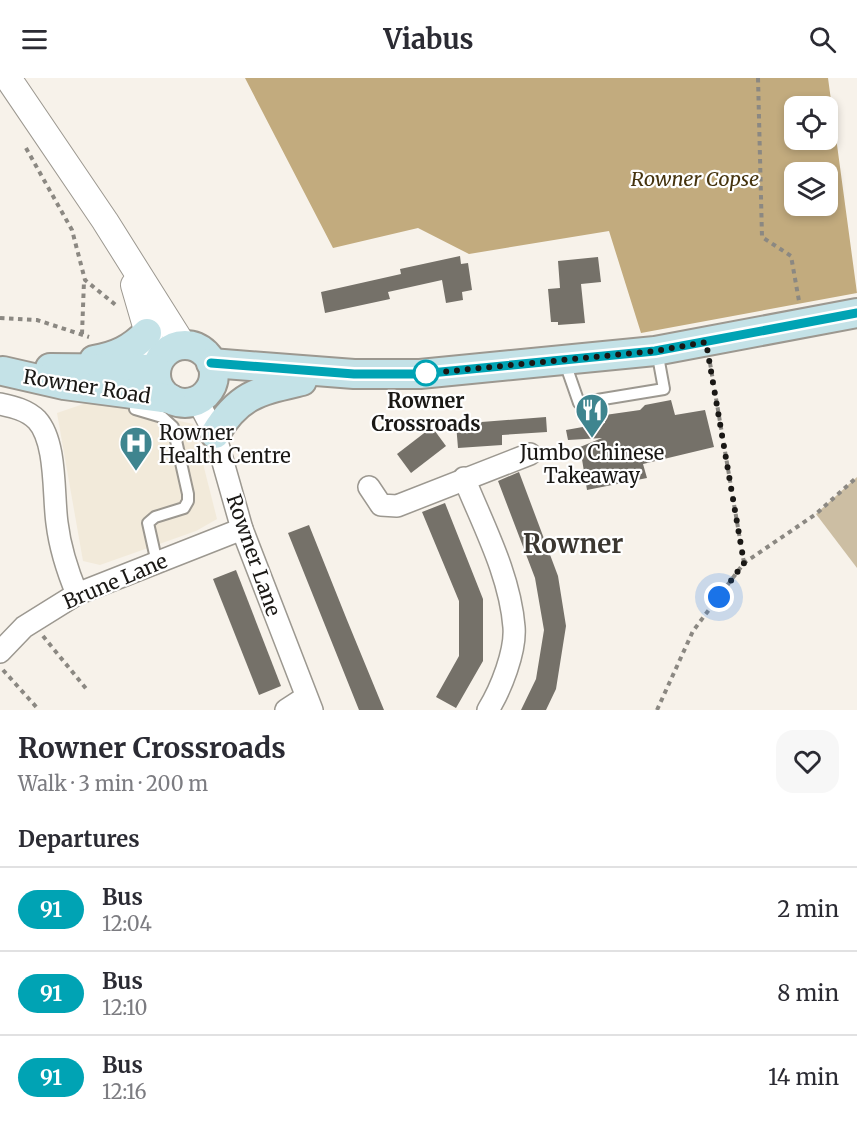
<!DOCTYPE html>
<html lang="en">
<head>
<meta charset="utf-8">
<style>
  :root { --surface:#fff; --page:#f7f7f7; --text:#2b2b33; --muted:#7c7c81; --line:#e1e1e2 }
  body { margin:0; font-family:Merriweather,serif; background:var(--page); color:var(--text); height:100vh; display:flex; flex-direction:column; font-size:22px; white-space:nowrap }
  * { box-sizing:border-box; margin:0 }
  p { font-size:20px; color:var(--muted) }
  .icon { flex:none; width:33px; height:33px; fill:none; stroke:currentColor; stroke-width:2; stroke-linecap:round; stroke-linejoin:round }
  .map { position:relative; height:632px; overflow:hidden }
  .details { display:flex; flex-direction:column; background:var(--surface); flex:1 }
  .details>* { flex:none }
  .badge { padding:0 12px; border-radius:20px; font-size:21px; line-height:39px }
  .controls { position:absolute; left:784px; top:18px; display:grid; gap:12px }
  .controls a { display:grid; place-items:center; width:54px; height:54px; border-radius:12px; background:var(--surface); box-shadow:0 3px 9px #0003; font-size:30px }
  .you { position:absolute; width:30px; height:30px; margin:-15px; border:4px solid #fff; border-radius:50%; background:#1a73e8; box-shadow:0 0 0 9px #1a73e833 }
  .map>.badge { position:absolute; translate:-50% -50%; box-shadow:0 0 0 3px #fff }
  h2 { padding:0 18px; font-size:22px; line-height:54px }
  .round { display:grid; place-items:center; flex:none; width:63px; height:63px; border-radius:18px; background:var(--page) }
  .summary { display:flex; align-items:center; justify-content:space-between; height:102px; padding:0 18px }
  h1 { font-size:28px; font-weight:700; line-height:45px }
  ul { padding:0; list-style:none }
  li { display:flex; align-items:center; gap:18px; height:84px; padding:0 18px; border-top:2px solid var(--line) }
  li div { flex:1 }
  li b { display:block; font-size:22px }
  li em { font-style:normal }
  li .badge { min-width:66px; font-weight:700; text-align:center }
  header { display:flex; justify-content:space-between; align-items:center; height:78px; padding:0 18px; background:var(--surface); font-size:27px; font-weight:700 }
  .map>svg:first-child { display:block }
</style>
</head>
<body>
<header><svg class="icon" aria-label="menu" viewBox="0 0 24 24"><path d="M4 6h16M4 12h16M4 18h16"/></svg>Viabus<svg class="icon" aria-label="search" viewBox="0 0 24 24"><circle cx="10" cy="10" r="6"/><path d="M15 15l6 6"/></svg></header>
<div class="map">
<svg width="857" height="632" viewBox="0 0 857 632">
  <rect width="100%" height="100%" fill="#f7f2ea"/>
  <path fill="#f2eada" d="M92,323L193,346L217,441L196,453L100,487L83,483L57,335Z"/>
  <path fill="#ccbea3" d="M857,399V490L816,436Z"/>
  <path fill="#c2ab7e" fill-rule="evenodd" d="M245,0H828L857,215L641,255L609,153L469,176L418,150L333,170ZM795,28H828V62H795ZM795,94H828V128H795Z"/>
  <g fill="#757169">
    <path d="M460,178L461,186L468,185L472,212L462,214L463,222L446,225L442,202L388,214L390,221L325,235L321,214L401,196L400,191Z"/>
    <path d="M598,179L601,204L581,206L585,245L558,247V244H551L548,211L560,210L558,183Z"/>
    <path d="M671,322L675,337L705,332L714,369L643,386L647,400L587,412L580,369L602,360L568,362L566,352L605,345V337L640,332L645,327Z"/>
    <path d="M546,339L547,354L502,357V367L458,370L456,346Z"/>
    <path d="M432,349L446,368L411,395L397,376Z"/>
    <path d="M519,394L558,498L566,548L556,611L546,632H521L536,601L544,552L535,500L498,403Z"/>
    <path d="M445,425L483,521V583L456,630L436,619L459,578V523L422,434Z"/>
    <path d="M309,447L347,542L384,632H359L288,455Z"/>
    <path d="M236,492L281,608L259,617L213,501Z"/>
  </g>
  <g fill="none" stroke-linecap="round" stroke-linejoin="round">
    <g stroke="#9c9890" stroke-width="14">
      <g id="service">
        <path d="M564,282L579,325L664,311L657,273"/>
        <path d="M135,331L162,339L173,349L188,416V423L184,430L155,439L148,445L157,485"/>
      </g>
    </g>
    <g stroke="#9c9890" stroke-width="24">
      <g id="minor">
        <path d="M197,322L215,356L242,451L312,632"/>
        <path d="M0,326C14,329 27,332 37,342C57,364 53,417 57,445C60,470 67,492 77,516"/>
        <path d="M464,400C483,447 510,497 514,549C516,573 501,611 488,632"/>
        <path d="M369,409L381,427L397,428L530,376"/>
        <path d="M0,574L24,549L77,516L242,451"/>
        <path d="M286,632L306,619"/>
      </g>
    </g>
    <g stroke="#9c9890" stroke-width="28">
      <g id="tertiary">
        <path d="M8,0L105,143L183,267"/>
        <path d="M134,207L157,286"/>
      </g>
    </g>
    <g stroke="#9c9890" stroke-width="32">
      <g id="secondary">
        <circle cx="185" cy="296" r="29"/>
        <path d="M94,282C117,278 131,271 147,255"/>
        <path d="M211,285L354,296H420L655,273L857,235"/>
        <path d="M50,290L156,291"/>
        <path d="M3,293L64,307L171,321"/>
        <path d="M215,356C239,316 259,313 302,303"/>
      </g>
    </g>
    <g stroke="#8b8882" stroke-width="4" stroke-dasharray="4.5 4.5" stroke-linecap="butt">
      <path d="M758,0L762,159L791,178L799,223"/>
      <path d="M26,70L72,152L85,202L117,228"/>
      <path d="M0,240L37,242L89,259"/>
      <path d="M82,256L84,203"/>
      <path d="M710,285L744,485"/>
      <path d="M43,558L88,613"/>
      <path d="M3,592L39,632"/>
      <path d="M657,632L693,553L744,485L816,436L857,399"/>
    </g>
    <use href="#service" stroke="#fff" stroke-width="10"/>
    <use href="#minor" stroke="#fff" stroke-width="21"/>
    <use href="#tertiary" stroke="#fff" stroke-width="26"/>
    <use href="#secondary" stroke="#c4e2e7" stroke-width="28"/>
  </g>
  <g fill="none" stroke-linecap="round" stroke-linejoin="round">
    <g stroke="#fff" stroke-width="14">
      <path id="line" d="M211,285L354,296H420L655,273L857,235"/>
    </g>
    <use href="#line" stroke="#00a3b4" stroke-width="9"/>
    <path stroke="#1a1815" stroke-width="6" stroke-dasharray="0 10.8" d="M426,295L420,296L655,273L706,264L744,485L719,519"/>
  </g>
  <defs>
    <g id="restaurant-pin" transform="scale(1.725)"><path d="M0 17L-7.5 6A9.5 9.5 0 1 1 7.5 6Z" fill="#3f858f" stroke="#fff"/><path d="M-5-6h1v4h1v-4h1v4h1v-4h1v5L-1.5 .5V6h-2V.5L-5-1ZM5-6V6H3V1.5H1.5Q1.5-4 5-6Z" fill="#fff"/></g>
    <g id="hospital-pin" transform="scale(1.725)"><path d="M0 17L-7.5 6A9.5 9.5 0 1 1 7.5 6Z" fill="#3f858f" stroke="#fff"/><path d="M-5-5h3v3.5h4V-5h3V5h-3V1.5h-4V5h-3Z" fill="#fff"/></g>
  </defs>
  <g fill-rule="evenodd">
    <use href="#restaurant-pin" x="592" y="332"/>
    <use href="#hospital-pin" x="136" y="365"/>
  </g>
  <circle fill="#fff" stroke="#00a3b4" stroke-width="3" cx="426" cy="295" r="12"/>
  <g text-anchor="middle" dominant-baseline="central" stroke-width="4.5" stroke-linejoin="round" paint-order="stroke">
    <g font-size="20" font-style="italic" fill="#45330e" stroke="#fff">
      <text x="695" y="100">Rowner Copse</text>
    </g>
    <g font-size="20" fill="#1a1815" stroke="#fff">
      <text transform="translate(87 308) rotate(9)">Rowner Road</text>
      <text transform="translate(254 477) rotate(71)">Rowner Lane</text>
      <text transform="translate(115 503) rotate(-23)">Brune Lane</text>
    </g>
    <g font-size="20" font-weight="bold" fill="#1a1815" stroke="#fff">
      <text x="426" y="322">Rowner<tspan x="426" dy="23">Crossroads</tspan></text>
    </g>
    <g font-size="20" fill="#1a1815" stroke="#fff" text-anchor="start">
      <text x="159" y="354">Rowner<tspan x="159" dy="23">Health Centre</tspan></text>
      <text x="592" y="374" text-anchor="middle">Jumbo Chinese<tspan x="592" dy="23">Takeaway</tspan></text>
    </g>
    <g font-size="26" font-weight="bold" fill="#3b3731" stroke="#fff">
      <text x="573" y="465">Rowner</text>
    </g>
  </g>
</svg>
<div class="controls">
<a><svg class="icon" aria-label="locate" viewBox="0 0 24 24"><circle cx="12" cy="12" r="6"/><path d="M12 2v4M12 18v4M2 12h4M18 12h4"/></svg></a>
<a><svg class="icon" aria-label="layers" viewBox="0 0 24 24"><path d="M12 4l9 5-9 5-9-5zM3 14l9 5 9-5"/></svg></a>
</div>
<div class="you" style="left:719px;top:519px"></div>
</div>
<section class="details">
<div class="summary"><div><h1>Rowner Crossroads</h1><p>Walk · 3 min · 200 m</p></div><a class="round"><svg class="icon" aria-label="heart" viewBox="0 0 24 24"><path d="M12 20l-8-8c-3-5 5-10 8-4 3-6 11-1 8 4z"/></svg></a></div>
<h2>Departures</h2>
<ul>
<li><span class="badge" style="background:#00a3b4;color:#fff">91</span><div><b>Bus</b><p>12:04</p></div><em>2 min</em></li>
<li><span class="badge" style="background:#00a3b4;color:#fff">91</span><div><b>Bus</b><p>12:10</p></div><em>8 min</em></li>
<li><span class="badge" style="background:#00a3b4;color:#fff">91</span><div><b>Bus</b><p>12:16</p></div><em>14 min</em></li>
</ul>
</section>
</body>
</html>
